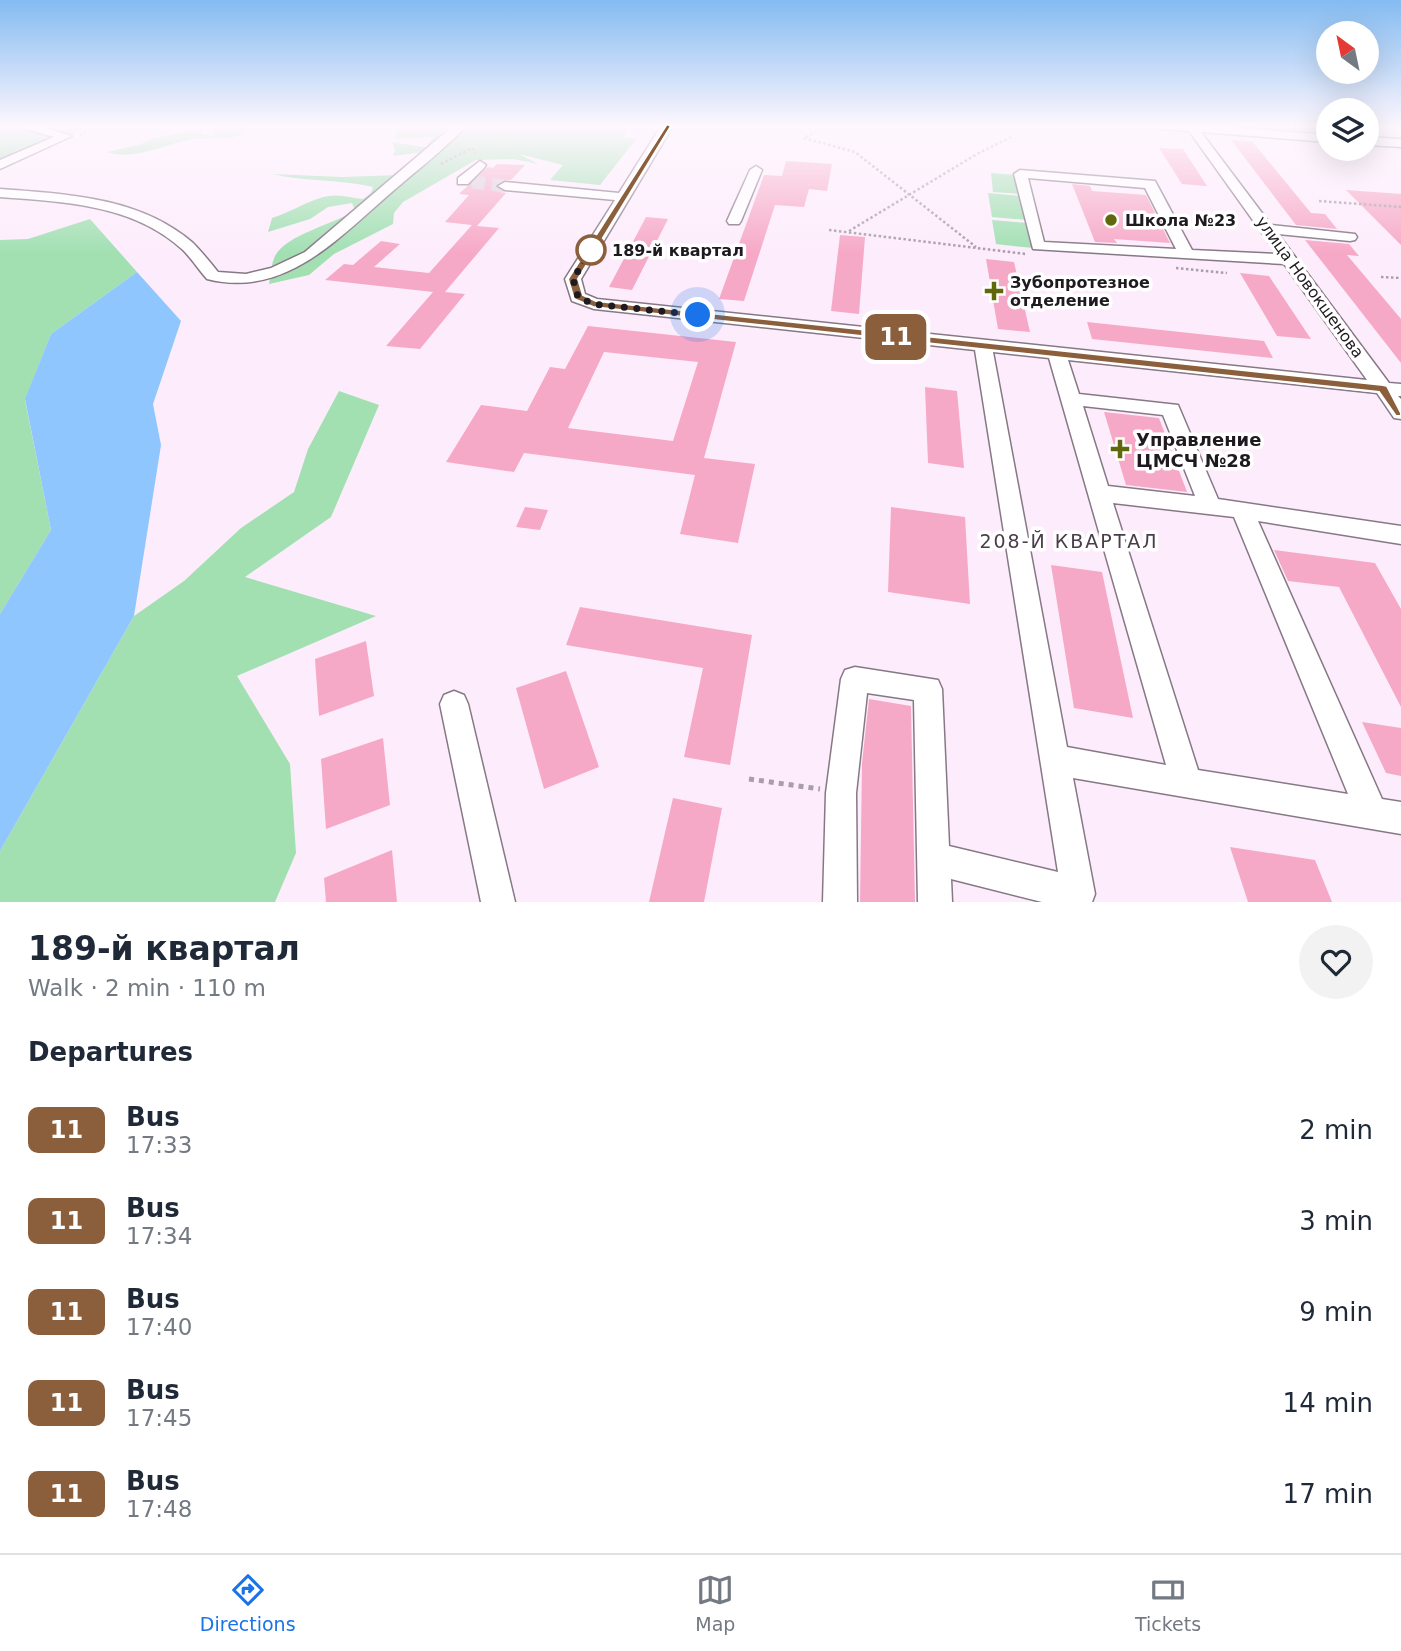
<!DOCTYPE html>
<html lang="en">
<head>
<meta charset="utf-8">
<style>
  :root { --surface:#fff; --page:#f2f2f3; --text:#1f2937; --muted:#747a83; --line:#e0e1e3; --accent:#1a73e8 }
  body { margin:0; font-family:"DejaVu Sans",sans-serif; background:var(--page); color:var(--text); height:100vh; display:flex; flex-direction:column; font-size:26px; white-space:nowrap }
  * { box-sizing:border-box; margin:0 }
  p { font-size:23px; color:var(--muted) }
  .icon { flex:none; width:38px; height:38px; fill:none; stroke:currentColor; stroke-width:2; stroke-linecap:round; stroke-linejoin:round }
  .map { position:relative; height:902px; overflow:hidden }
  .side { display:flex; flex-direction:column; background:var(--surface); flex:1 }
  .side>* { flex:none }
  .badge { padding:0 14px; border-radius:10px; font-size:24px; line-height:46px }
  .needle { width:46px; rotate:327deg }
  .tools { position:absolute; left:1316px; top:21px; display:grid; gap:14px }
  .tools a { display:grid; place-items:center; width:63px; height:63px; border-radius:50%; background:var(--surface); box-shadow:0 7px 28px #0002; font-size:35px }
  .you { position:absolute; width:35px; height:35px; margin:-18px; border:5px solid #fff; border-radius:50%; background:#1a73e8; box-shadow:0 0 0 10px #1a73e833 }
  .map>.badge { position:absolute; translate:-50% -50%; box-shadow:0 0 0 4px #fff }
  h2 { padding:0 28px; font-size:26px; line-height:63px }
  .round { display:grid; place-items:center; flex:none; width:74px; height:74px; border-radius:37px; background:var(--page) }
  .overview { display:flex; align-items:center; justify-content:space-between; height:119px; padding:0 28px }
  h1 { font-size:33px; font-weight:700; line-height:52px }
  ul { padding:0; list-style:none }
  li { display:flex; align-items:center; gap:21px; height:91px; padding:0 28px }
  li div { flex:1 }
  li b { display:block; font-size:26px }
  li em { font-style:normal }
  li .badge { min-width:77px; font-weight:700; text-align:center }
  .menu { display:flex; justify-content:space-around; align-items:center; height:98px; border-top:2px solid var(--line); background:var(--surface); font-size:19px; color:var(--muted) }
  .menu a { display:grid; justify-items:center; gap:4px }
  .menu .active { color:var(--accent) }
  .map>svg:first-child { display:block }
</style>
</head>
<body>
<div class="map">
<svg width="1401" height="902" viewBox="0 0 1401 902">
  <rect width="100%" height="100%" fill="#fdedfc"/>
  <g fill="#a2e0b2">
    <path d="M0,126H89L0,169Z"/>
    <path d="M221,126L252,127C238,144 207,136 188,140C162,145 134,161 107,152L142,144L151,139L202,129L201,134L213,136L215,127Z"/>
    <path d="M396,126H629L624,137L636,139L600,185L550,180L563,165L519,154L538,164L514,159L476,160L403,202L394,213L393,224L334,254L309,275L269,284C271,275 271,264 275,256C287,234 333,225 355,210L352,203L328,207L310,219L268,232L272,218C291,212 313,198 329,196C340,194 352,198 363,199L371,193L373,187C340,179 305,182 272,174L342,177L398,175L423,152L393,156L395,150L392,142L430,148L428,144L433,137L396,139Z"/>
    <path d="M1199,126H1328V135Z"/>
    <path d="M991,173L1015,175L1021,194L993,192Z"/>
    <path d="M988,193L1021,196L1028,220L992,217Z"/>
    <path d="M90,219L137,272L51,334L25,400L51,530L0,614V240L28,239Z"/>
    <path d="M992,220L1027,223L1033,248L996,244Z"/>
    <path d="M339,391L379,405L331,517L245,577L376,616L237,676L290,764L296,853L275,902H0V851L134,616L184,581L241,528L294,492L308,449Z"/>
  </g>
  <path fill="#8fc6fe" d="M137,272L181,321L153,404L161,445L134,616L0,851V614L51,530L25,399L51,334Z"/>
  <g fill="#f6a9c7" fill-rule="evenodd">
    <path d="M1231,140L1252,141L1311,213L1325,214L1337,229L1296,225Z"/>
    <path d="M1159,148L1183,149L1207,186L1182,184Z"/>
    <path d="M786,161L832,164L827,191L809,189L804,207L775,205L744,301L719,299L764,175L782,176Z"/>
    <path d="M497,164L525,165L511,180H504L496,185L499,192L506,193L477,226L499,228L445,292L465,294L420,349L386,346L433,292L325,280L344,264L353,265L381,241L400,244L374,267L429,273L472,225L445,222L469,195L459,194L488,167L493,168Z"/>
    <path d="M1072,184L1090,186L1092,191L1146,195L1170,243L1114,239L1117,243L1095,242Z"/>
    <path d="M1346,190L1401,194V245Z"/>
    <path d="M646,217L668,219L632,290L609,287Z"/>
    <path d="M840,235L865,237L859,314L831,311Z"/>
    <path d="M1305,240L1349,244L1359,256L1347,255L1401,319V363Z"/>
    <path d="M986,259L1014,262L1030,332L998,329Z"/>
    <path d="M1240,273L1269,276L1311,339L1277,336Z"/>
    <path d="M1087,322L1264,341L1273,358L1092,339Z"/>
    <path d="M588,326L736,342L704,458L755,464L738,543L680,534L695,475L524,453L514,472L446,462L481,405L527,411L550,367L565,369ZM604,352L698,362L673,441L568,428Z"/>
    <path d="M925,387L957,391L964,468L928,463Z"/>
    <path d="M1104,412L1159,418L1187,492L1126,485Z"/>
    <path d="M525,507L548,510L540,530L516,527Z"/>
    <path d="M891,507L965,517L970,604L888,592Z"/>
    <path d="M1274,550L1375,563L1401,609V707L1339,587L1288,581Z"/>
    <path d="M1051,565L1102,572L1133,718L1074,708Z"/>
    <path d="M580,607L752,635L730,765L684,757L703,668L566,645Z"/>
    <path d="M366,641L374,696L319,716L315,659Z"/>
    <path d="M566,671L599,767L544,789L516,688Z"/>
    <path d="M869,699L911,706L915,902H860L862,763Z"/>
    <path d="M1362,722L1401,728V776L1386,773Z"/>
    <path d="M383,738L390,805L326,829L321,759Z"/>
    <path d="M673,798L722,808L704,902H649Z"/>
    <path d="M1230,847L1315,860L1332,902H1248Z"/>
    <path d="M392,850L397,902H326L324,878Z"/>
  </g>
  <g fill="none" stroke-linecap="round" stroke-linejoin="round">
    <path stroke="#dccddb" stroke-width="13" stroke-dasharray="13 7" stroke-linecap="butt" d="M472,182L505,186"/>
    <g stroke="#867885" stroke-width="3">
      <g id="minor">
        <path d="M16,126H39L72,136L0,169V160L54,137Z"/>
        <path d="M453,126H466C444,150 417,170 393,191C339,237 286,299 207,279C199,270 192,259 183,250C133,204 64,202 0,197V189C67,194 140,197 193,243C202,252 210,262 218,272L246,274L271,268L305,252Z"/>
        <path d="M661,126H673L581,279L585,294L597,299L1367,380L1284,264L1033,249L1014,174L1020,170L1155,181L1192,250L1277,254L1189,131L1163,129L1157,126H1215L1328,135V142L1201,132L1271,225L1355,234L1357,237L1355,240L1350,241L1278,234L1389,383L1401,384V396H1398L1401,399V419L1394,418L1377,393L1068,360L1079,394L1178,405L1218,499L1401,526V544L1258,521L1382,799L1401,802V834L1073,778L1095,894L1092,902H1042L951,879L952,902H918L914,700L867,693L856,793L857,902H823L826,793L841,679L845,670L855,667L938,680L942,689L949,846L1058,872L975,350L594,309L572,301L565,279L615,200L505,190L498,186L505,182L619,193ZM1028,178L1145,188L1176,249L1044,242ZM993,352L1049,358L1166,765L1067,747ZM1083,406L1163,415L1195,496L1108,486ZM1113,503L1234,517L1348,794L1198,770Z"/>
        <path d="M1367,137L1401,139V147L1367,145Z"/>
        <path d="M480,161L486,165L484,168L468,184H458V178Z"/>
        <path d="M756,166L762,170L741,221L739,224H729L727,221L750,170Z"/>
        <path d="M454,691L464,695L468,704L515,902H481L440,704L444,695Z"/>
      </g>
    </g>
    <g stroke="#a99da9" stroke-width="2.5" stroke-dasharray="2.5 2.5" stroke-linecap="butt">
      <path d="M80,135L96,126"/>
      <path d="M806,137L826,126"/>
      <path d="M804,138L855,152L976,247"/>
      <path d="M441,164L472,148L475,153"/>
      <path d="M1319,201L1401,207"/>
      <path d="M829,230L1026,254"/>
      <path d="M849,231L977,154L1011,137"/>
      <path d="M1176,268L1227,273"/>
      <path d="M1381,277L1401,278"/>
    </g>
    <path stroke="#a99da9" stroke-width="5" stroke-dasharray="5 5" stroke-linecap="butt" d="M749,779L820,789"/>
    <use href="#minor" fill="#fff" fill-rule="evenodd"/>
  </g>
  <linearGradient id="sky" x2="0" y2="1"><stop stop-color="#84bbf1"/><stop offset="0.5" stop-color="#fef7fe"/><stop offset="1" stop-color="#fef7fe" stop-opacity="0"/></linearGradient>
  <rect width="1401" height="253" fill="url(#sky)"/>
  <path fill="#8b5e3c" stroke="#fff" stroke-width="2" d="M667,124L671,126L578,279L583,295L596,301L1383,385L1387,386L1401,413V416H1396L1379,392L593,307L574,299L568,279Z"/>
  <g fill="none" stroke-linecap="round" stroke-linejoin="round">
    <path stroke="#1f1a1f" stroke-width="7" stroke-dasharray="0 12.6" d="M591,250L573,279L578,297L593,304L698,315"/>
  </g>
  <g fill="#60680b" stroke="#fff" stroke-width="2.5">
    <circle cx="1111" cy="220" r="7"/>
    <path d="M990.5 280.5h7v7h7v7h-7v7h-7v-7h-7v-7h7z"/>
    <path d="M1116.5 438.5h7v7h7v7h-7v7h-7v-7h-7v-7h7z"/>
  </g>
  <circle fill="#fff" stroke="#8b5e3c" stroke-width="3.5" cx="591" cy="250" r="14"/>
  <g text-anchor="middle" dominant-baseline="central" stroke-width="7" stroke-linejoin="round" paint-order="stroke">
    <g font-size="16" font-weight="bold" fill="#1f1a1f" stroke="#fff" text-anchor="start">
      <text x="1125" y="220">Школа №23</text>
      <text x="1010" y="282">Зубопротезное<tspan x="1010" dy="18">отделение</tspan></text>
    </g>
    <g font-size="16" font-weight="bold" fill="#1f1a1f" stroke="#fff" text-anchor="start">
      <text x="612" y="250">189-й квартал</text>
    </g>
    <g font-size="16" fill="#1f1a1f" stroke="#fff">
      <text transform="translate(1310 287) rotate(54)">улица Новокшенова</text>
    </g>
    <g font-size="18" font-weight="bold" fill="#1f1a1f" stroke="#fff" text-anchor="start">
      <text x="1136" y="439">Управление<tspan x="1136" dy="21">ЦМСЧ №28</tspan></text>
    </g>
    <g font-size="19" letter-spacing="2" fill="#4a3d49" stroke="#fff">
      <text x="1069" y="541">208-Й КВАРТАЛ</text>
    </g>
  </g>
</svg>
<div class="tools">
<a><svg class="needle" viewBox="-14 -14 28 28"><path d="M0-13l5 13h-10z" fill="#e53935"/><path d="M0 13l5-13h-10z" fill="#747a83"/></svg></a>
<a><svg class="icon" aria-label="layers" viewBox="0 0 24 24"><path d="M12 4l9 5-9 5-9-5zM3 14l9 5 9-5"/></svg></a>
</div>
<div class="you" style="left:698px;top:315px"></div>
<b class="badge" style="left:896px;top:337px;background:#8b5e3c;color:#fff">11</b>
</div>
<section class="side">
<div class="overview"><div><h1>189-й квартал</h1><p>Walk · 2 min · 110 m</p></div><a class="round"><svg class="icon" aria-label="heart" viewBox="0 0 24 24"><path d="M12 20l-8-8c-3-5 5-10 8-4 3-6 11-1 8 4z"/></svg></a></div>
<h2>Departures</h2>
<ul>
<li><span class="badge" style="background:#8b5e3c;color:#fff">11</span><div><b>Bus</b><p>17:33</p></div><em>2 min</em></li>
<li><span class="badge" style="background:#8b5e3c;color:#fff">11</span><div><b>Bus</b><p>17:34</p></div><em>3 min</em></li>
<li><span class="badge" style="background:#8b5e3c;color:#fff">11</span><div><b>Bus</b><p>17:40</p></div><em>9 min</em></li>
<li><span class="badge" style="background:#8b5e3c;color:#fff">11</span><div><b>Bus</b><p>17:45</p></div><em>14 min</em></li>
<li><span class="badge" style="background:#8b5e3c;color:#fff">11</span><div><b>Bus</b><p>17:48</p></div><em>17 min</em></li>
</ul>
</section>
<nav class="menu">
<a class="active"><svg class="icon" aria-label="directions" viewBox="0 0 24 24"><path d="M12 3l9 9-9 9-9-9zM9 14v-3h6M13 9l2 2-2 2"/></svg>Directions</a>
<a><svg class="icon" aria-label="map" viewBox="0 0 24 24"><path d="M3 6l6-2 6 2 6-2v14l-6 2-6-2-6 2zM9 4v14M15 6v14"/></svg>Map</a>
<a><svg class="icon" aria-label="tickets" viewBox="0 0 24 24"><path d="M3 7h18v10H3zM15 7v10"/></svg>Tickets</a>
</nav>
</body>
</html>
